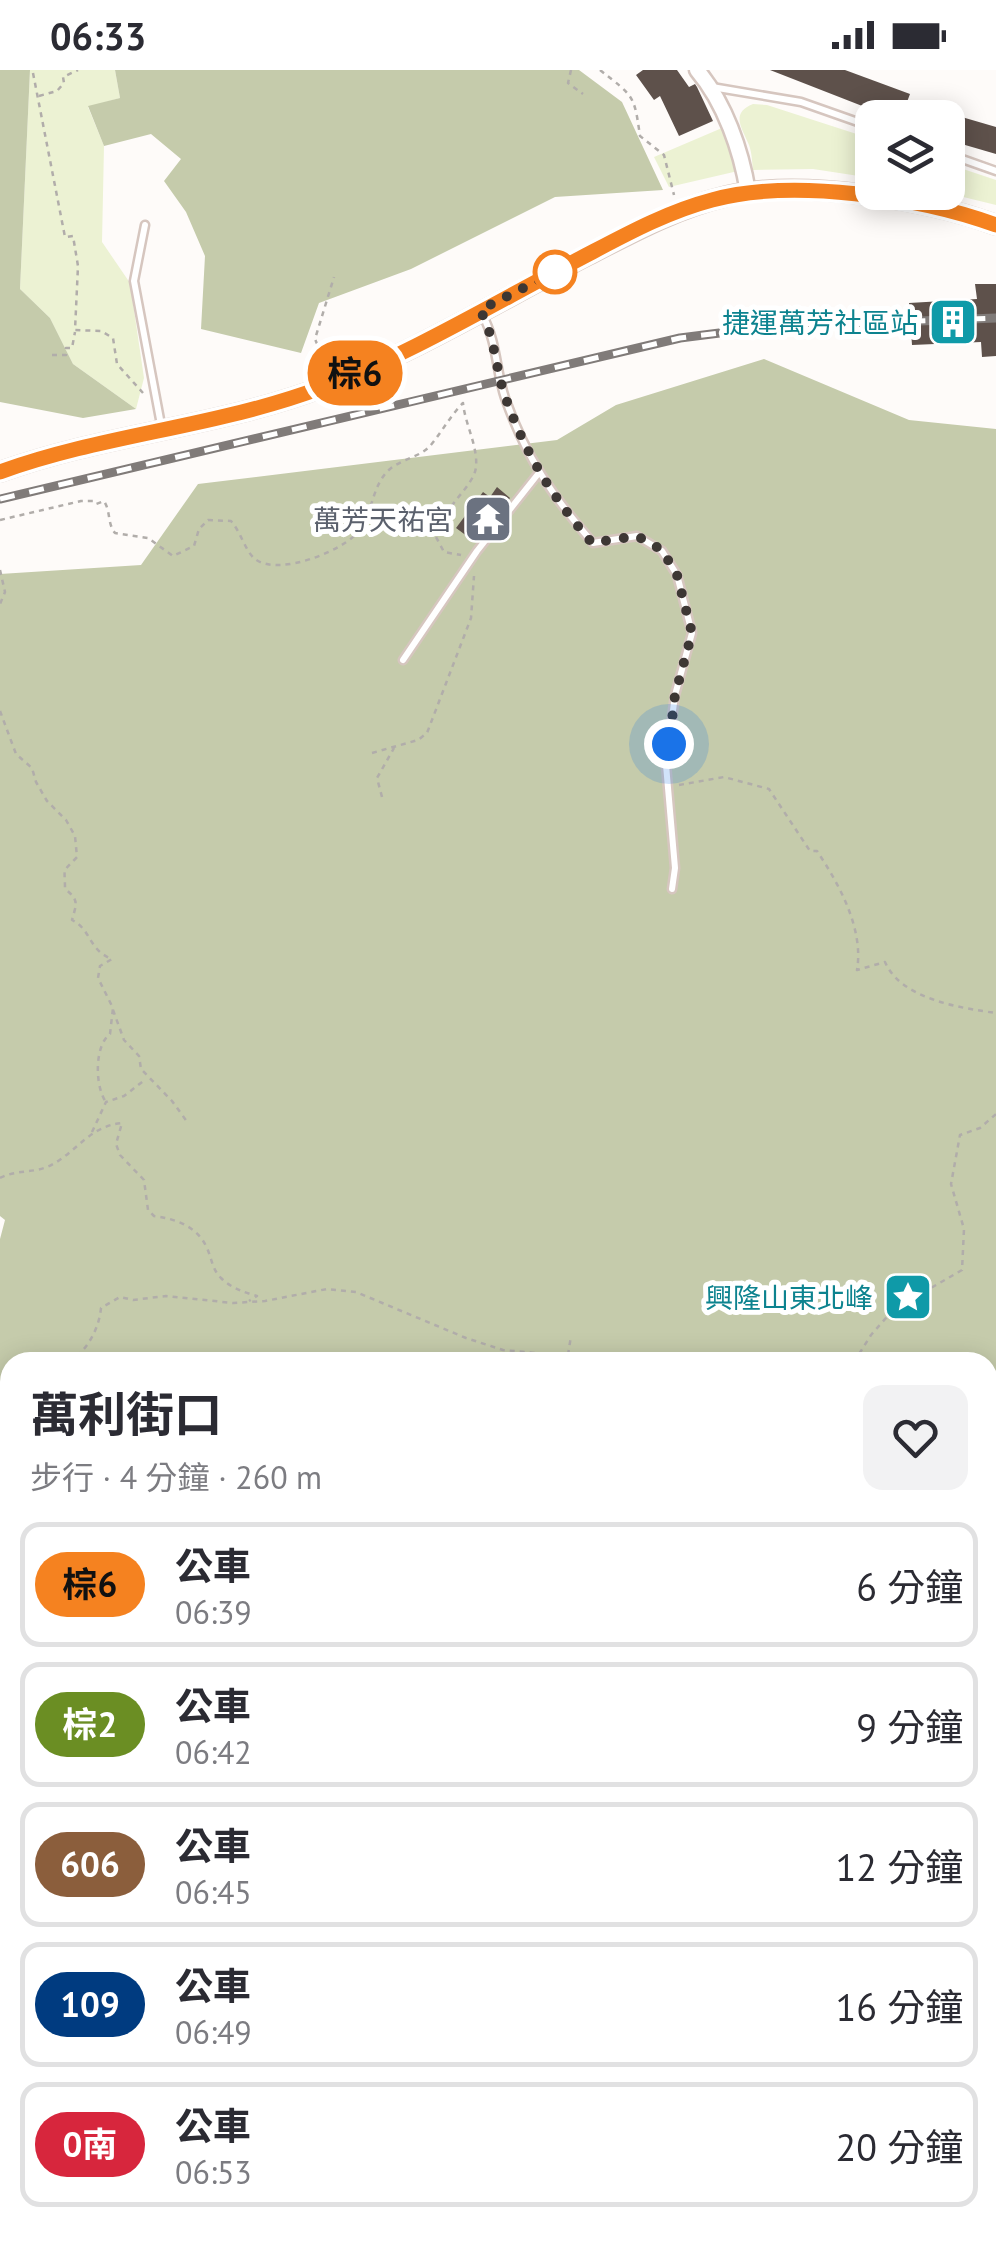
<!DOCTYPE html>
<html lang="zh-TW">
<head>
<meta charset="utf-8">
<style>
  :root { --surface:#fff; --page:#f2f2f3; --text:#2b2b33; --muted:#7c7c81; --line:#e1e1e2 }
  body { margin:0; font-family:"PT Sans","Noto Sans TC",sans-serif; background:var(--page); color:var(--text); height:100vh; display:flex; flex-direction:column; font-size:38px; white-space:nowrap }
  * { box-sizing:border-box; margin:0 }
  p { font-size:32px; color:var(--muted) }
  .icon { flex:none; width:55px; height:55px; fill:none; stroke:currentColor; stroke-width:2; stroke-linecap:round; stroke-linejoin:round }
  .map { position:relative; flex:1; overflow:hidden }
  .side { position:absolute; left:0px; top:1282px; width:998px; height:892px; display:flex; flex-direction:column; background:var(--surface); border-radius:30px 30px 0 0; box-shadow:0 5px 25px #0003 }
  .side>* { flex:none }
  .badge { padding:0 20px; border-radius:32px; font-size:35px; line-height:65px }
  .controls { position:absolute; left:855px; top:30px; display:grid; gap:20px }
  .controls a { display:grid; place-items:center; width:110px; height:110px; border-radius:20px; background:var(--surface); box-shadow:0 5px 25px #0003; font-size:50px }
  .you { position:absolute; width:50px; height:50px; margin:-25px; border:8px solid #fff; border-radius:50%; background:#1a73e8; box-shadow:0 0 0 15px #1a73e833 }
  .map>.badge { position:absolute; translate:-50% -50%; box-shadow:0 0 0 5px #fff }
  .round { display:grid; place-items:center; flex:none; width:105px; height:105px; border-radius:20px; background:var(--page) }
  .head { display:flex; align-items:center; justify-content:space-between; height:170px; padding:0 30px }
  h1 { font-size:48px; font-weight:700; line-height:75px }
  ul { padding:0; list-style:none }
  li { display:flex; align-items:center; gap:30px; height:125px; margin:0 20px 15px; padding:0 10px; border:5px solid var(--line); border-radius:20px }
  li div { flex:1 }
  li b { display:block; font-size:38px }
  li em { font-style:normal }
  li .badge { min-width:110px; font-weight:700; text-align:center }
  .status { display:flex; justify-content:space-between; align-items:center; height:70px; padding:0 50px; background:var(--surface); direction:ltr }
  .status svg { height:28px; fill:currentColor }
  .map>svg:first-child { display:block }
</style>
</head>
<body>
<div class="status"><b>06:33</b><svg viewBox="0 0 49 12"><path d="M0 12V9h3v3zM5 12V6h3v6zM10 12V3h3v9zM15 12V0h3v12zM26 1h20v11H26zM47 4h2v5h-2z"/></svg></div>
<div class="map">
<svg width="996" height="2174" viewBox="0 0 996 2174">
  <rect width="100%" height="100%" fill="#fefbf9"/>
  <path fill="#f8edfd" d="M988,1967H996V2167L969,2174H737L732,2165H988Z"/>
  <g fill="#ecf2d3">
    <path d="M30,0H115L120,28L88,37L104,76L102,172L130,213L144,308L136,339L73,294L50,248L20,219Z"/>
    <path d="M753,34L767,35L872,69V108L813,99L753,100C752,92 752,83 749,75C742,58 730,43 753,34Z"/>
    <path d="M722,58L735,82L738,101L669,117L654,87Z"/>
    <path d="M948,94L996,110V135L947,123Z"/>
  </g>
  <g fill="#c5cbab">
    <path d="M0,0H30L20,219L50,248L73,294L136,339L83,348L0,332Z"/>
    <path d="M115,0H579L622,32L663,120L555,127L411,199L319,233L301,283L201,259L205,186L186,142L164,111L181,89L151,64L104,76L88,36L120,28Z"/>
    <path d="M764,289L909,350L996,359V1565H988V1292H10V2106L0,2111V1169L5,1150L0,1146V504L141,495L198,414L557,370L616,335Z"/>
    <path d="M111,2165H313L297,2174H120Z"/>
    <rect x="395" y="2165" width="46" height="9"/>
  </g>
  <g fill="#5e514b">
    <path d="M643,0H677L689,17L695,14L697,17L713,51L679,66L660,26L654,30L636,5Z"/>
    <path d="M770,0H845L910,24L901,48H893Z"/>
    <path d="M948,43L996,57V84L948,70Z"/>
    <path d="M975,214H996V286L982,287L981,272L912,275L909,233L977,229Z"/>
    <path d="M497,417L510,428L475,472L456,458L483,422L490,427Z"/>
  </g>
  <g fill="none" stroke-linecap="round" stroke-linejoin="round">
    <g stroke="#d6c6bf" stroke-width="11">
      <g id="service">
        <path d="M712,17L801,32L872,57"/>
        <path d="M948,84L996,101"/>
        <path d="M145,155L134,211L162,360"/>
        <path d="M483,246C497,272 496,301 505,328C526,387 552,426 593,473L637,466L662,481L677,505L692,563L675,625L666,695L675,798L672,819"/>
        <path d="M403,590L477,481L538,404"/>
        <path d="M988,1611L996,1603"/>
        <path d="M988,1722L996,1720"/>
        <path d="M988,1815H996"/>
        <path d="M988,1946L996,1945"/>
        <path d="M0,2125L10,2117"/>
        <path d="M52,2165L59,2174"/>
        <path d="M470,2165L475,2174"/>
        <path d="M706,2165L711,2174"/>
        <path d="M563,2174L576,2165"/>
      </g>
    </g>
    <g stroke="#d6c6bf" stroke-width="19">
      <path id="minor" d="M697,0C725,33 741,80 748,122"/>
    </g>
    <g stroke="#d6c6bf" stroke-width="22">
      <path id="tertiary" d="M0,402C104,364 218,357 323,317C412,284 502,229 588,185C633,162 677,138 727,126C800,109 926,129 996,155"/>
    </g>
    <g stroke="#b1adaa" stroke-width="2.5" stroke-dasharray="5 5" stroke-linecap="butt">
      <path d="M571,0L568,13L583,24"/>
      <path d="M600,0C634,27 634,24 640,66L664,85L674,125"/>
      <path d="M33,3L65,167L73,166L78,196L75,260L101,261L113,268L117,294L143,323"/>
      <path d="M39,26L57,21L64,13L63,7L78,0"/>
      <path d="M52,285H66V278H72L75,262"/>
      <path d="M325,293L315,269L334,207"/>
      <path d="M0,450L81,431H93L96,434L104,431C111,442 107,453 115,463L148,468L173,486L194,476L199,459L208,450L231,451C241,462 245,481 255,489C278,507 344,481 360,460C373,442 372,414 390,399C402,389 420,387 430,376C442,362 450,346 463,333C465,354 478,376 476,397C474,417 442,437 436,467L444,482L461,485"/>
      <path d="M0,500L5,522L0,534"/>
      <path d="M0,641L16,684L32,698L36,712L47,731L66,750L75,766L77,787C61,804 65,796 65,819C80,830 76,835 72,850C92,860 88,880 112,889L100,896L98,908L113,938L110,964C94,976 95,1017 106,1032"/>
      <path d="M372,683L418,670L427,663L471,548L474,506"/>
      <path d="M679,715L724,707L769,719L810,781H817C839,814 864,859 857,900L885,892C901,929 960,938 996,943"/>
      <path d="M382,727L377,708L394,678"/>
      <path d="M113,940L124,970L139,986L141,999L172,1031L188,1053"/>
      <path d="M92,1062L106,1032L124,1026L146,1009"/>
      <path d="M0,1108C15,1100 32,1103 47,1097C75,1085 88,1056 122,1053L116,1074L120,1085L144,1110L148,1140L154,1146C176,1149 197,1156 207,1178C212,1189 212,1199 221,1208C231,1218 243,1222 257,1226L249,1231"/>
      <path d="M568,1285L571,1266"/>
      <path d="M69,1292C87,1281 99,1259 101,1238L120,1227L133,1230L166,1226L233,1233L265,1231L327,1219L356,1222L466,1268L503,1280L568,1286L582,1292"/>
      <path d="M854,1292L871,1265L893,1240L962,1200L964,1159L951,1114L960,1065L980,1058L996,1044"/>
      <path d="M0,1342L10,1333"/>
      <path d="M996,1641L991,1666L996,1681"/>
      <path d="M0,1684L3,1689L0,1701"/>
      <path d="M0,2046L10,2050"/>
    </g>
    <use href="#service" stroke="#fff" stroke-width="6"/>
    <use href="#minor" stroke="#fff" stroke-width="14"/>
    <use href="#tertiary" stroke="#fff" stroke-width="18"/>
    <g stroke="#807b79" stroke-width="9">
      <path id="rail" d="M0,429L680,268L767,257L996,248"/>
    </g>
    <use href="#rail" stroke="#fff" stroke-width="5" stroke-dasharray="15" stroke-linecap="butt"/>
  </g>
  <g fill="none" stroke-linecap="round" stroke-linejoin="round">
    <g stroke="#fff" stroke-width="22">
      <path id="line" d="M0,402C104,364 218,357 323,317C409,285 498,231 581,188C623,166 666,142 712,130C792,108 919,127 996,155"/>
    </g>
    <use href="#line" stroke="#f58220" stroke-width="15"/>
    <path stroke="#3d3734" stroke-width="10" stroke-dasharray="0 18" d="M555,202L480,240C496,269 495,299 506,329C527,387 552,426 592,473L637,466L662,480L677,505L692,563L675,625L669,674"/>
  </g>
  <defs>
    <g id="building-square" transform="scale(2.5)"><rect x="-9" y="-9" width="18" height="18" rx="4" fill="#0f9aa8" stroke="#fff"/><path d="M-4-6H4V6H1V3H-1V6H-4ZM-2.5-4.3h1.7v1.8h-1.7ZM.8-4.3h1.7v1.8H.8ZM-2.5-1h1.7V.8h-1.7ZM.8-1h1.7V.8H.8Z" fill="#fff"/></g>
    <g id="temple-square" transform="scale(2.5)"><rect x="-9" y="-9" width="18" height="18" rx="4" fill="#6b7280" stroke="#fff"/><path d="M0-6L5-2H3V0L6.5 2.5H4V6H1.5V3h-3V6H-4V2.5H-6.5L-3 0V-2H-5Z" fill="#fff"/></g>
    <g id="sight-square" transform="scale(2.5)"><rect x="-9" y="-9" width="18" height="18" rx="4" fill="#0f9aa8" stroke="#fff"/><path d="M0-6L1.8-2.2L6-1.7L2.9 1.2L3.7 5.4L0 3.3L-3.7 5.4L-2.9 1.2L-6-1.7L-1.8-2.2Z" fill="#fff"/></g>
  </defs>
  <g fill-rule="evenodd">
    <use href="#building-square" x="953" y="252"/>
    <use href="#temple-square" x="488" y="449"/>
    <use href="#sight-square" x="908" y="1227"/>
  </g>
  <circle fill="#fff" stroke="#f58220" stroke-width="5" cx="555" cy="202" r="20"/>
  <g text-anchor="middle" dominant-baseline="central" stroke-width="10" stroke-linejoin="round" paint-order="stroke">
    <g font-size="28" fill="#0d838f" stroke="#fff" text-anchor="end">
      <text x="918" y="252">捷運萬芳社區站</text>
      <text x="873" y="1227">興隆山東北峰</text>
    </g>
    <g font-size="28" fill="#5b616d" stroke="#fff" text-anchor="end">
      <text x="453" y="449">萬芳天祐宮</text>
    </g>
  </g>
</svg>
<div class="controls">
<a><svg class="icon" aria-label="layers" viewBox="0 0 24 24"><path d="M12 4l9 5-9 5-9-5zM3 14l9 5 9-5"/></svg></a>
</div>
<div class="you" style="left:669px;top:674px"></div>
<b class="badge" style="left:355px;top:303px;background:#f58220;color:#111">棕6</b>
<section class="side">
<div class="head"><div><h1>萬利街口</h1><p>步行 · 4 分鐘 · 260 m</p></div><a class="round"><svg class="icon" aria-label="heart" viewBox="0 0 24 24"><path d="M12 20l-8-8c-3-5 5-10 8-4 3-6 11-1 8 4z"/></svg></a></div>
<ul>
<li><span class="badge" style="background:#f58220;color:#111">棕6</span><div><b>公車</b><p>06:39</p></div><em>6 分鐘</em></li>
<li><span class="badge" style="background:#6b8e23;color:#fff">棕2</span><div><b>公車</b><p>06:42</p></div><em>9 分鐘</em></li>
<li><span class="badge" style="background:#8b5e3c;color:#fff">606</span><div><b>公車</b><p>06:45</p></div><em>12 分鐘</em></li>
<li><span class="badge" style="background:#003b80;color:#fff">109</span><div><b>公車</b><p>06:49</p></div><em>16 分鐘</em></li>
<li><span class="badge" style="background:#d7263d;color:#fff">0南</span><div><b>公車</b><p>06:53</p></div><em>20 分鐘</em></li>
</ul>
</section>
</div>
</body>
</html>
